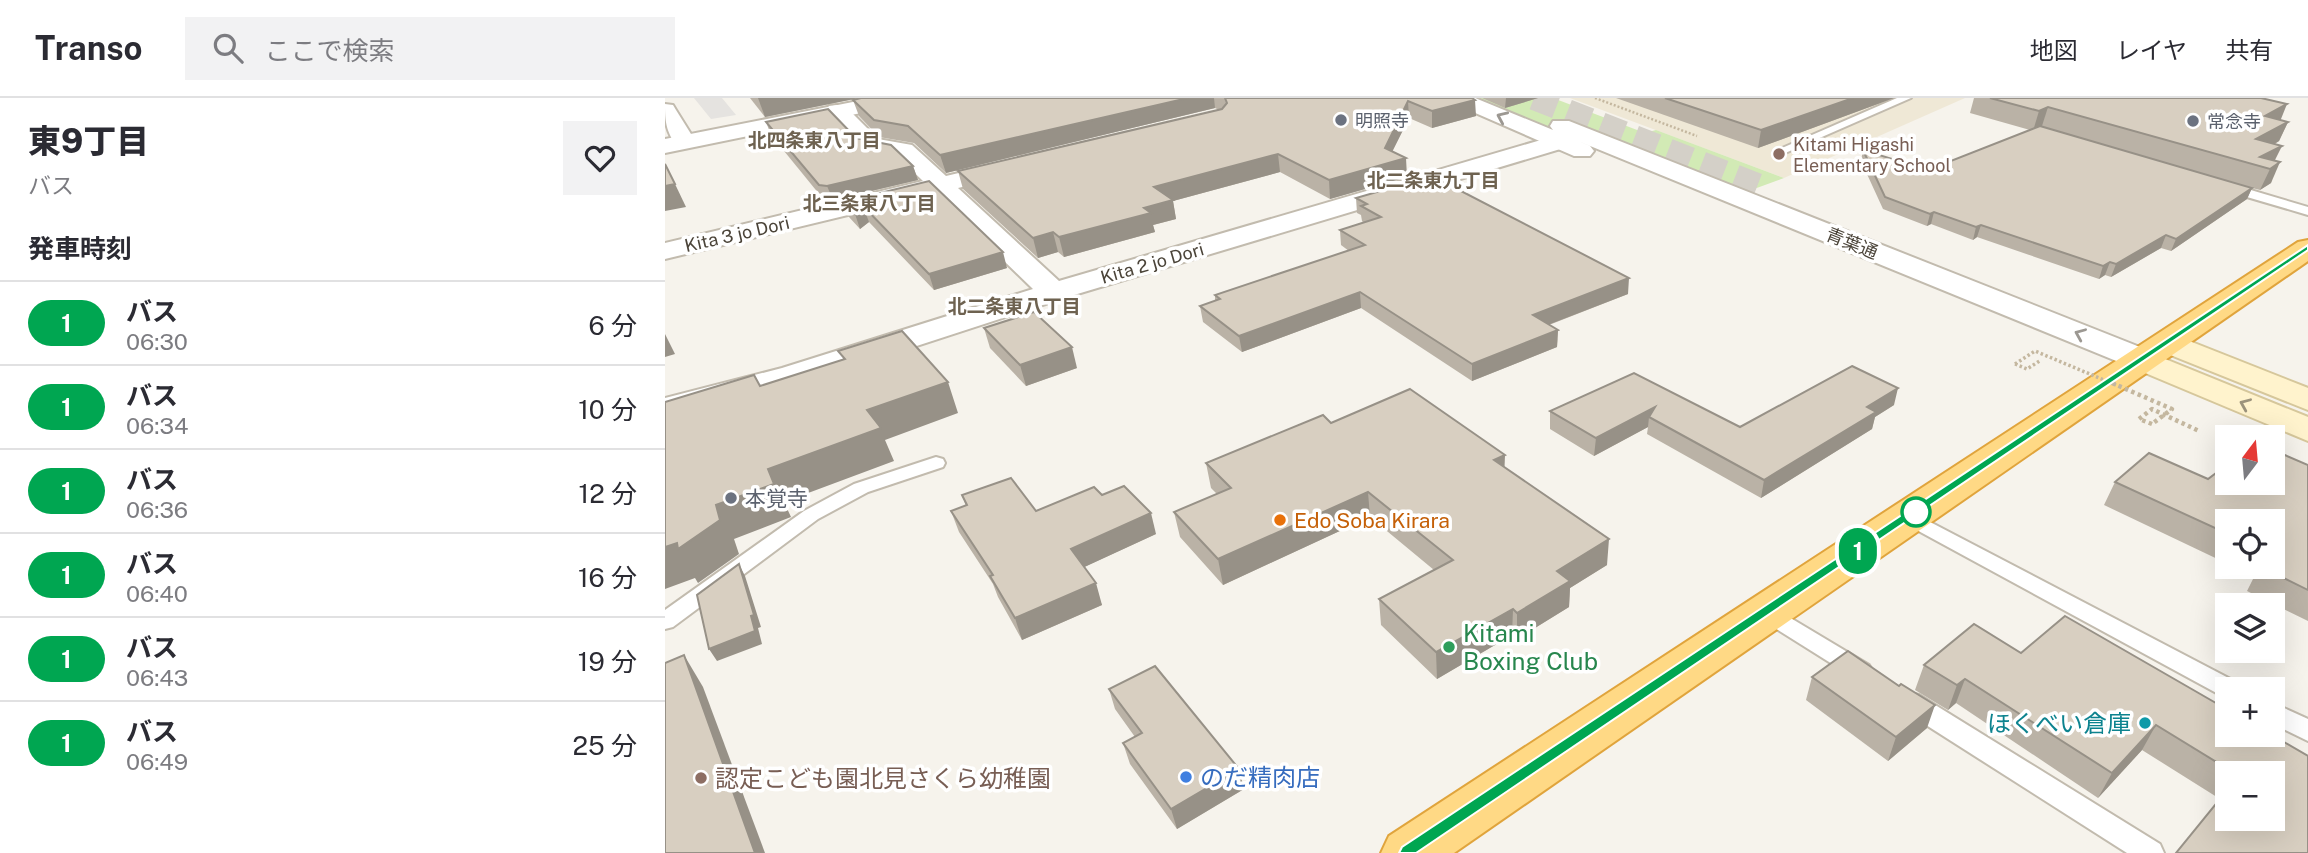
<!DOCTYPE html>
<html lang="ja">
<head>
<meta charset="utf-8">
<style>
  :root { --surface:#fff; --page:#f2f2f3; --text:#2b2b33; --muted:#7c7c81; --line:#e1e1e2 }
  body { margin:0; font-family:"Public Sans","Noto Sans JP",sans-serif; background:var(--page); color:var(--text); height:100vh; display:flex; flex-direction:column; font-size:26px; white-space:nowrap }
  * { box-sizing:border-box; margin:0 }
  p { font-size:23px; color:var(--muted) }
  .icon { flex:none; width:38px; height:38px; fill:none; stroke:currentColor; stroke-width:2; stroke-linecap:round; stroke-linejoin:round }
  .map { position:relative; flex:1; overflow:hidden }
  .side { display:flex; flex-direction:column; background:var(--surface); width:665px }
  .side>* { flex:none }
  .badge { padding:0 14px; border-radius:23px; font-size:24px; line-height:46px }
  .needle { width:46px; rotate:16deg }
  .fabs { position:absolute; left:1550px; top:327px; display:grid; gap:14px }
  .fabs a { display:grid; place-items:center; width:70px; height:70px; border-radius:0px; background:var(--surface); box-shadow:0 7px 28px #0002; font-size:35px }
  .map>.badge { position:absolute; translate:-50% -50%; box-shadow:0 0 0 4px #fff }
  h2 { padding:0 28px; font-size:26px; line-height:63px }
  .round { display:grid; place-items:center; flex:none; width:74px; height:74px; border-radius:0px; background:var(--page) }
  .summary { display:flex; align-items:center; justify-content:space-between; height:119px; padding:0 28px }
  h1 { font-size:33px; font-weight:800; line-height:52px }
  ul { padding:0; list-style:none }
  li { display:flex; align-items:center; gap:21px; height:84px; padding:0 28px; border-top:2px solid var(--line) }
  li div { flex:1 }
  li b { display:block; font-size:26px }
  li em { font-style:normal }
  li .badge { min-width:77px; font-weight:700; text-align:center }
  header { display:flex; align-items:center; gap:42px; box-sizing:border-box; height:98px; padding:0 35px; background:var(--surface); border-bottom:2px solid var(--line) }
  header strong { font-size:33px }
  nav { display:flex; gap:38px; margin-inline-start:auto; font-size:24px }
  .search { width:490px; height:63px; background:var(--page); display:flex; align-items:center; gap:18px; box-sizing:border-box; padding:0 24px; border-radius:0px; color:var(--muted); font-size:26px }
  main { display:flex; flex:1; min-height:0 }
  .map>svg:first-child { display:block }
</style>
</head>
<body>
<header>
<strong>Transo</strong>
<div class="search"><svg class="icon" aria-label="search" viewBox="0 0 24 24"><circle cx="10" cy="10" r="6"/><path d="M15 15l6 6"/></svg>ここで検索</div>
<nav><a>地図</a><a>レイヤ</a><a>共有</a></nav>
</header>
<main>
<section class="side">
<div class="summary"><div><h1>東9丁目</h1><p>バス</p></div><a class="round"><svg class="icon" aria-label="heart" viewBox="0 0 24 24"><path d="M12 20l-8-8c-3-5 5-10 8-4 3-6 11-1 8 4z"/></svg></a></div>
<h2>発車時刻</h2>
<ul>
<li><span class="badge" style="background:#00a651;color:#fff">1</span><div><b>バス</b><p>06:30</p></div><em>6 分</em></li>
<li><span class="badge" style="background:#00a651;color:#fff">1</span><div><b>バス</b><p>06:34</p></div><em>10 分</em></li>
<li><span class="badge" style="background:#00a651;color:#fff">1</span><div><b>バス</b><p>06:36</p></div><em>12 分</em></li>
<li><span class="badge" style="background:#00a651;color:#fff">1</span><div><b>バス</b><p>06:40</p></div><em>16 分</em></li>
<li><span class="badge" style="background:#00a651;color:#fff">1</span><div><b>バス</b><p>06:43</p></div><em>19 分</em></li>
<li><span class="badge" style="background:#00a651;color:#fff">1</span><div><b>バス</b><p>06:49</p></div><em>25 分</em></li>
</ul>
</section>
<div class="map">
<svg width="1643" height="755" viewBox="0 0 1643 755">
  <rect width="100%" height="100%" fill="#f6f3ec"/>
  <path fill="#efe8d6" d="M905,0H1300L1119,80Z"/>
  <path fill="#d2eab5" d="M809,0H888L980,35L991,32L1119,80L1078,95L904,26L885,31Z"/>
  <path fill="#e5e3e0" d="M29,0H57L71,17L46,21Z"/>
  <g fill="none" stroke-linecap="round" stroke-linejoin="round">
    <path stroke="#d4d0c8" stroke-width="24" stroke-dasharray="24 12" stroke-linecap="butt" d="M869,0L1097,89"/>
    <g stroke="#c2bbae" stroke-width="4">
      <g id="service">
        <path d="M1232,0H1246L1118,56L1108,54Z"/>
        <path d="M1562,85L1643,109V117L1558,92L1556,89Z"/>
        <path d="M271,359L278,361L280,365L278,369L203,394L153,421L8,529L0,531V512L139,413L189,386Z"/>
        <path d="M1244,413L1575,586L1578,592H1563V600L1557,598L1237,424L1234,419L1237,414Z"/>
        <path d="M1102,506L1204,567L1208,573L1204,579L1196,582L1188,579L1094,520L1091,514L1094,508Z"/>
        <path d="M1245,595L1254,597L1495,746L1499,755H1462L1236,611L1233,604L1236,597Z"/>
        <path d="M1608,605L1643,621V643L1608,626Z"/>
      </g>
    </g>
    <g stroke="#c2bbae" stroke-width="4">
      <g id="minor">
        <path d="M0,6L8,7L11,12L31,44L28,49H12C1,33 0,24 0,6Z"/>
        <path d="M172,7L180,8L213,41L247,47L281,78L345,63L354,65L357,70L354,75L293,90L394,183L886,39H902L905,44L902,49L399,200L141,284L0,322V300L117,270L368,191L270,96L0,161V145L258,83L232,58L198,52L161,13L164,8Z"/>
      </g>
    </g>
    <g stroke="#c2bbae" stroke-width="4">
      <g id="tertiary">
        <path d="M208,0H250L247,4L240,6L0,55V41Z"/>
        <path d="M782,0H810L888,32L885,28L888,23H904L1490,255L1495,262L1490,269L1478,272L1466,269L908,41L925,48L929,53L925,58H909L785,4Z"/>
      </g>
    </g>
    <g stroke="#d6c79b" stroke-width="4">
      <g id="secondary">
        <path d="M1504,235L1643,290V312L1493,252L1488,245L1493,238Z"/>
        <path d="M1478,252L1643,319V343L1466,269L1461,262L1466,255Z"/>
      </g>
    </g>
    <g stroke="#e0a43c" stroke-width="4">
      <path id="trunk" d="M1643,142V163L789,755H716L724,738L1633,144Z"/>
    </g>
    <path stroke="#c4b79f" stroke-width="2.5" stroke-dasharray="2 2" stroke-linecap="butt" d="M930,0L1032,38"/>
    <path stroke="#c4b79f" stroke-width="3.5" stroke-dasharray="2.5 2.5" stroke-linecap="butt" d="M1350,266L1362,271L1376,262"/>
    <path stroke="#c4b79f" stroke-width="4.5" stroke-dasharray="3.5 3.5" stroke-linecap="butt" d="M1487,326L1474,321L1487,311L1534,333"/>
    <use href="#service" fill="#fff" fill-rule="evenodd"/>
    <use href="#minor" fill="#fff" fill-rule="evenodd"/>
    <use href="#tertiary" fill="#fff" fill-rule="evenodd"/>
    <use href="#secondary" fill="#fff3cd" fill-rule="evenodd"/>
    <use href="#trunk" fill="#ffd985" fill-rule="evenodd"/>
    <path stroke="#c4b79f" stroke-width="3.5" stroke-dasharray="2.5 2.5" stroke-linecap="butt" d="M1350,266L1370,253L1451,287"/>
    <path stroke="#c4b79f" stroke-width="4.5" stroke-dasharray="3.5 3.5" stroke-linecap="butt" d="M1447,285L1507,311L1487,326"/>
  </g>
  <g fill="#bab2a6" fill-rule="evenodd">
    <path d="M85,0H194L100,19Z"/>
    <path d="M196,0H807L811,18L767,30L744,20L727,54L742,79L665,101L615,74L508,103L511,121L488,127L490,134L399,159L393,154L373,160L298,91L293,73L554,12L550,10L281,75L249,45L214,39L194,18L188,2Z"/>
    <path d="M817,0H873L840,10Z"/>
    <path d="M951,0H1229L1093,50Z"/>
    <path d="M1309,0H1596L1615,22L1623,24L1614,43L1610,46V63L1606,85L1595,92L1587,90L1582,101L1506,153L1496,150L1446,179L1440,177L1434,181L1312,139L1308,142L1266,126L1262,128L1218,111L1196,63L1198,52L1263,72L1365,32L1305,15Z"/>
    <path d="M101,24L191,40L248,68L253,82L168,102H159L106,37Z"/>
    <path d="M264,83L342,170L269,192L204,124L195,131L184,119L178,104Z"/>
    <path d="M691,100L963,196L884,227L893,232L892,249L807,283L696,210L577,254L538,224L535,208L550,203V197L684,153L676,147L675,132L699,125L697,123L696,117L692,115Z"/>
    <path d="M319,230L412,270L361,288L325,250Z"/>
    <path d="M969,275L1075,329L1229,307L1210,319L1207,331L1096,400L982,336L983,329L929,358L885,331V313Z"/>
    <path d="M666,325L840,370L942,467L905,490L904,509L852,541L847,537L772,581L716,527L714,501L769,472L705,419L558,487L515,439L509,414L552,396L546,390L541,365Z"/>
    <path d="M1643,367V523L1582,493L1589,479L1568,469H1608V424H1563V466L1439,407L1450,384L1543,381Z"/>
    <path d="M297,397L371,413L437,397L491,436L419,469L437,507L357,542L333,499L328,486L294,434L286,413L301,408Z"/>
    <path d="M1400,518L1563,612V637H1607L1643,658V755H1511L1555,701L1477,652L1433,700L1291,605L1283,612L1250,592L1259,567L1309,526L1356,555ZM1563,676H1608V721H1563Z"/>
    <path d="M1147,579L1234,588L1262,630L1223,663L1141,602Z"/>
    <path d="M444,591L579,691L512,731L465,666L458,645L470,639L450,611Z"/>
  </g>
  <g fill="#979187">
    <path d="M93,0H194L100,19Z"/>
    <path d="M523,0H549L550,10L281,75L275,57Z"/>
    <path d="M841,0H873L840,10Z"/>
    <path d="M1188,0H1229L1093,50L1096,32Z"/>
    <path d="M810,2L811,18L767,30V13Z"/>
    <path d="M743,3L744,20L721,66L741,60L742,79L665,101L664,82L720,50Z"/>
    <path d="M1622,6L1614,26L1600,18Z"/>
    <path d="M1383,9L1377,28L1368,33L1374,13Z"/>
    <path d="M1623,24L1614,43L1582,61L1591,41Z"/>
    <path d="M1617,48L1607,68L1595,59Z"/>
    <path d="M613,56L615,74L508,103L511,121L488,127L490,134L399,159L394,139L479,110L489,89Z"/>
    <path d="M1615,64L1606,85L1595,92L1605,71Z"/>
    <path d="M248,68L253,82L168,102L162,88Z"/>
    <path d="M10,86L21,109L0,113V88Z"/>
    <path d="M1587,90L1582,101L1506,153L1511,141Z"/>
    <path d="M198,108L204,124L195,131L190,116Z"/>
    <path d="M1269,114L1266,126L1262,128L1265,116Z"/>
    <path d="M1316,127L1312,139L1308,142L1311,129Z"/>
    <path d="M388,134L393,154L373,160L368,140Z"/>
    <path d="M1501,137L1496,150L1446,179L1451,166Z"/>
    <path d="M338,154L342,170L269,192L264,176Z"/>
    <path d="M1445,164L1440,177L1434,181L1438,168Z"/>
    <path d="M964,180L963,196L867,233L868,217Z"/>
    <path d="M695,194L696,210L577,254L574,238Z"/>
    <path d="M893,232L892,249L807,283V266Z"/>
    <path d="M0,236L10,256L0,259Z"/>
    <path d="M407,249L412,270L361,288L355,267Z"/>
    <path d="M283,284L293,315L220,342L229,363L119,404L126,419L69,441L74,456L33,485L30,480L0,491V449L51,407L103,371L202,312Z"/>
    <path d="M1233,290L1229,307L1210,319L1207,331L1096,400L1099,382L1202,309Z"/>
    <path d="M990,309L984,319L983,329L929,358L931,340Z"/>
    <path d="M840,357L839,382L829,362Z"/>
    <path d="M703,394L705,419L558,487L553,461Z"/>
    <path d="M486,415L491,436L413,472L406,451Z"/>
    <path d="M944,441L942,467L905,490L904,509L852,541V515L892,473Z"/>
    <path d="M74,466L80,478L96,529L93,530L97,546L52,563L44,551Z"/>
    <path d="M431,485L437,507L357,542L350,520Z"/>
    <path d="M848,511L847,537L772,581L771,554Z"/>
    <path d="M19,557L38,589L100,755H90Z"/>
    <path d="M1300,581L1291,605L1283,612L1292,587Z"/>
    <path d="M1270,607L1262,630L1223,663L1231,639Z"/>
    <path d="M1491,627L1477,652L1433,700L1447,675Z"/>
    <path d="M574,671L579,691L512,731L506,711Z"/>
  </g>
  <g fill="#d8cfc1" stroke="#979187" stroke-width="2">
    <path d="M196,0H523L275,57L243,28L209,22L188,2Z"/>
    <path d="M560,0H807L810,2L767,13L743,3L720,50L741,60L664,82L613,56L489,89L508,102L479,110L486,115L394,139L388,134L368,140L293,73L557,11L562,5Z"/>
    <path d="M1000,0H1188L1096,32Z"/>
    <path d="M1325,0H1596L1622,6L1600,18L1623,24L1591,41L1617,48L1595,59L1615,64L1605,71L1383,9L1374,13Z"/>
    <path d="M163,11L191,40L226,47L248,68L162,88L154,87L101,24Z"/>
    <path d="M1375,28L1587,90L1511,141L1501,137L1451,166L1445,164L1438,168L1316,127L1311,129L1269,114L1265,116L1220,99L1198,52L1263,72Z"/>
    <path d="M0,66L10,86L0,88Z"/>
    <path d="M767,78L964,180L868,217L893,232L807,266L695,194L574,238L535,208L555,201L550,197L700,147L675,132L716,119L696,108L702,106L691,100Z"/>
    <path d="M264,83L338,154L264,176L198,108L190,116L178,104Z"/>
    <path d="M369,214L407,249L355,267L319,230Z"/>
    <path d="M237,233L283,284L202,312L216,330L103,371L109,386L51,407L55,422L13,451L12,445L0,449V304L89,277L95,288L180,261L173,253Z"/>
    <path d="M1187,268L1233,290L1202,309L1211,314L1099,382L984,319L990,309L931,340L885,313L969,275L1075,329Z"/>
    <path d="M745,291L840,357L829,362L944,441L892,473L905,483L852,515L848,511L771,554L714,501L788,462L703,394L553,461L509,414L566,390L541,365L658,317L666,325Z"/>
    <path d="M1608,352L1643,367V492L1596,469H1608V424H1563V436L1450,384L1484,355L1543,381L1563,366V385H1608Z"/>
    <path d="M346,380L371,413L429,389L437,397L459,388L486,415L406,451L431,485L350,520L325,478L328,477L286,413L302,407L297,397Z"/>
    <path d="M74,466L89,517L86,518L90,533L44,551L32,497Z"/>
    <path d="M1400,518L1563,612V637H1607L1643,658V755H1511L1563,691V721H1608V676H1571L1491,627L1447,675L1300,581L1292,587L1259,567L1309,526L1356,555Z"/>
    <path d="M1183,553L1234,588L1236,586L1270,607L1231,639L1147,579Z"/>
    <path d="M19,557L90,755H0V565Z"/>
    <path d="M490,568L574,671L506,711L458,645L477,635L444,591Z"/>
  </g>
  <defs><path id="oneway-chevron" d="M-2-3.5L2.5 0L-2 3.5" fill="none" stroke-width="1.6" stroke-linecap="round" stroke-linejoin="round" transform="scale(1.75)"/></defs>
  <g stroke="#9c9892">
    <use href="#oneway-chevron" transform="translate(837 19) rotate(-156)"/>
    <use href="#oneway-chevron" transform="translate(1415 236) rotate(-157)"/>
  </g>
  <use stroke="#9c937c" href="#oneway-chevron" transform="translate(1580 306) rotate(-157)"/>
  <path fill="#00a651" stroke="#fff" stroke-width="2" d="M1643,147V152L751,755H734L737,749Z"/>
  <g fill="#6b7280" stroke="#fff" stroke-width="2.5">
    <circle cx="676" cy="22" r="7"/>
    <circle cx="1528" cy="23" r="7"/>
    <circle cx="66" cy="400" r="7"/>
  </g>
  <g fill="#8d6e63" stroke="#fff" stroke-width="2.5">
    <circle cx="1114" cy="56" r="7"/>
    <circle cx="36" cy="680" r="7"/>
  </g>
  <circle fill="#fff" stroke="#00a651" stroke-width="3.5" cx="1251" cy="414" r="14"/>
  <circle fill="#e8710a" stroke="#fff" stroke-width="2.5" cx="615" cy="422" r="7"/>
  <circle fill="#2e9e5b" stroke="#fff" stroke-width="2.5" cx="784" cy="549" r="7"/>
  <circle fill="#0f9aa8" stroke="#fff" stroke-width="2.5" cx="1480" cy="625" r="7"/>
  <circle fill="#3f7fe0" stroke="#fff" stroke-width="2.5" cx="521" cy="679" r="7"/>
  <g text-anchor="middle" dominant-baseline="central" stroke-width="7" stroke-linejoin="round" paint-order="stroke">
    <g font-size="18" fill="#5b616d" stroke="#fff" text-anchor="start">
      <text x="690" y="22">明照寺</text>
      <text x="1542" y="23">常念寺</text>
    </g>
    <g font-size="18" fill="#785e54" stroke="#fff" text-anchor="start">
      <text x="1128" y="46">Kitami Higashi<tspan x="1128" dy="21">Elementary School</tspan></text>
    </g>
    <g font-size="18" fill="#4b4439" stroke="#fff">
      <text transform="translate(72 136) rotate(-13)">Kita 3 jo Dori</text>
      <text transform="translate(1187 145) rotate(22)">青葉通</text>
      <text transform="translate(487 165) rotate(-16)">Kita 2 jo Dori</text>
    </g>
    <g font-size="19" font-weight="bold" fill="#6e6250" stroke="#fff">
      <text x="149" y="42">北四条東八丁目</text>
      <text x="768" y="82">北二条東九丁目</text>
      <text x="204" y="105">北三条東八丁目</text>
      <text x="349" y="208">北二条東八丁目</text>
    </g>
    <g font-size="21" fill="#5b616d" stroke="#fff" text-anchor="start">
      <text x="80" y="400">本覚寺</text>
    </g>
    <g font-size="21" fill="#c56008" stroke="#fff" text-anchor="start">
      <text x="629" y="422">Edo Soba Kirara</text>
    </g>
    <g font-size="24" fill="#27864d" stroke="#fff" text-anchor="start">
      <text x="798" y="535">Kitami<tspan x="798" dy="28">Boxing Club</tspan></text>
    </g>
    <g font-size="24" fill="#0d838f" stroke="#fff" text-anchor="end">
      <text x="1466" y="625">ほくべい倉庫</text>
    </g>
    <g font-size="24" fill="#366cbe" stroke="#fff" text-anchor="start">
      <text x="535" y="679">のだ精肉店</text>
    </g>
    <g font-size="24" fill="#785e54" stroke="#fff" text-anchor="start">
      <text x="50" y="680">認定こども園北見さくら幼稚園</text>
    </g>
  </g>
</svg>
<div class="fabs">
<a><svg class="needle" viewBox="-14 -14 28 28"><path d="M0-13l5 13h-10z" fill="#e53935"/><path d="M0 13l5-13h-10z" fill="#7c7c81"/></svg></a>
<a><svg class="icon" aria-label="locate" viewBox="0 0 24 24"><circle cx="12" cy="12" r="6"/><path d="M12 2v4M12 18v4M2 12h4M18 12h4"/></svg></a>
<a><svg class="icon" aria-label="layers" viewBox="0 0 24 24"><path d="M12 4l9 5-9 5-9-5zM3 14l9 5 9-5"/></svg></a>
<a>+</a>
<a>−</a>
</div>
<b class="badge" style="left:1193px;top:453px;background:#00a651;color:#fff">1</b>
</div>
</main>
</body>
</html>
